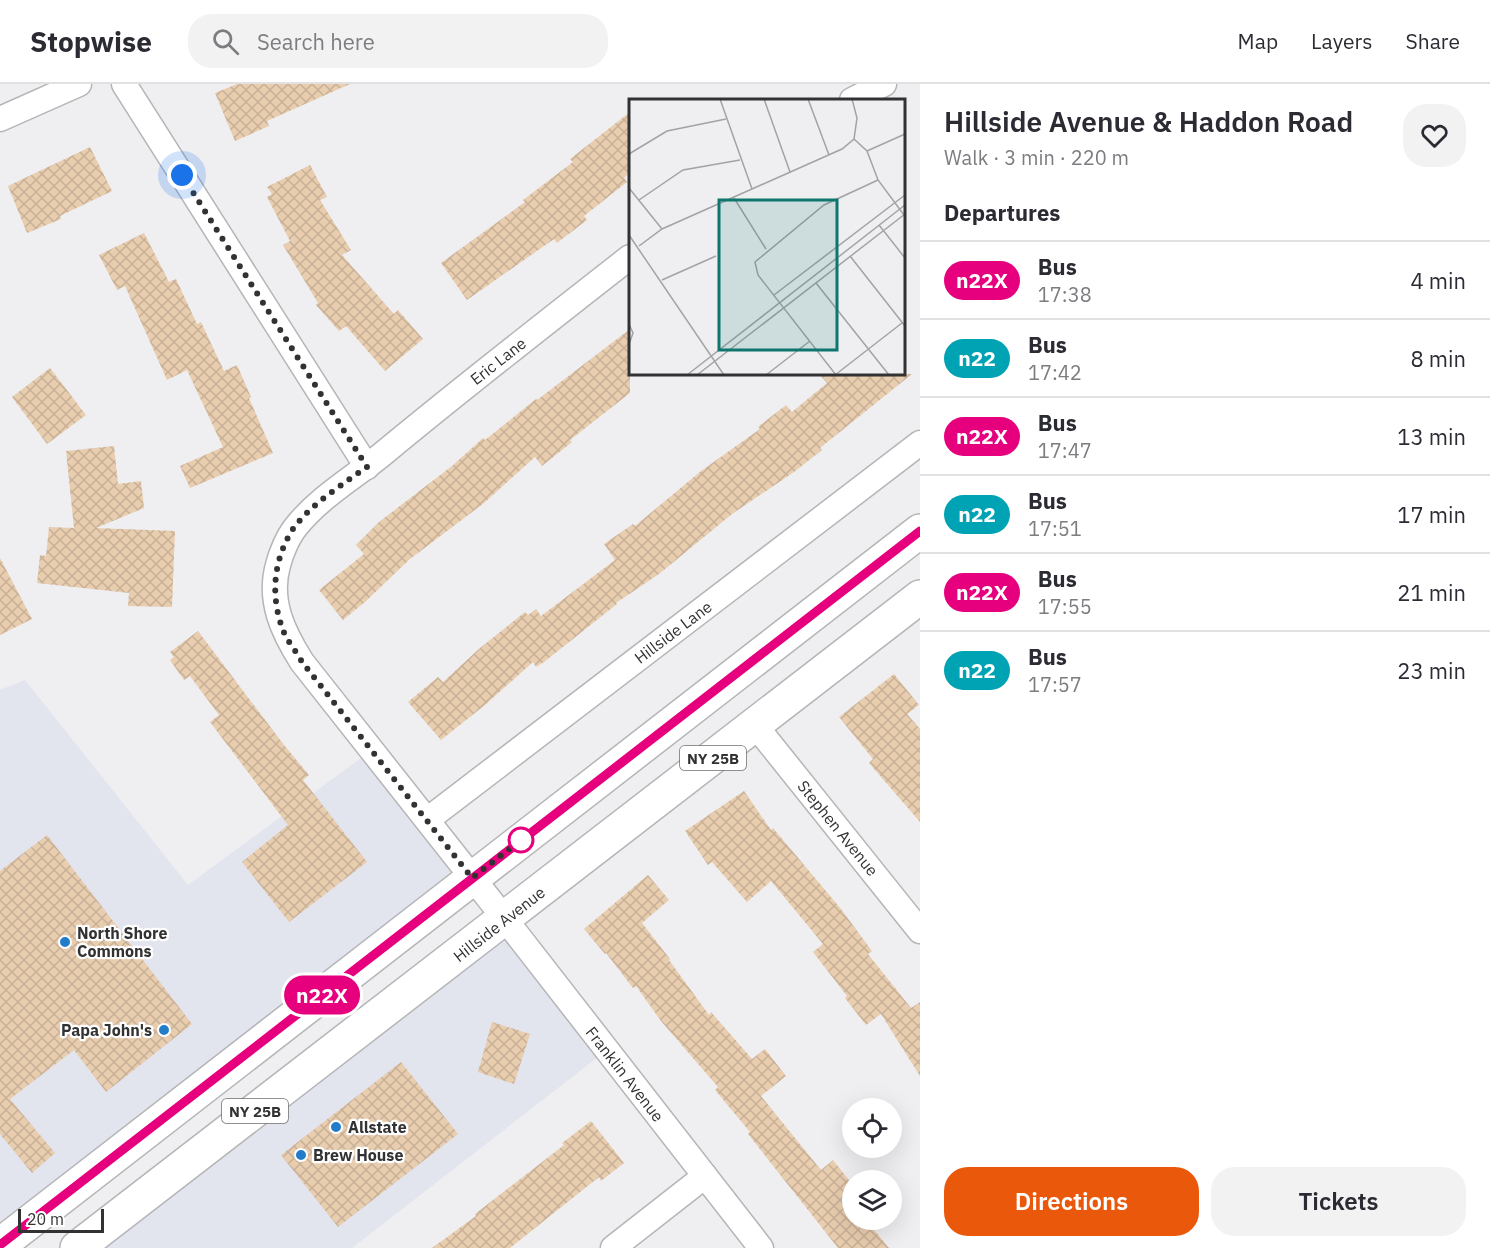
<!DOCTYPE html>
<html lang="en">
<head>
<meta charset="utf-8">
<style>
  :root { --surface:#fff; --page:#f2f2f3; --text:#2b2b33; --muted:#7c7c81; --line:#e1e1e2; --accent:#ea580c }
  body { margin:0; font-family:"IBM Plex Sans",sans-serif; background:var(--page); color:var(--text); height:100vh; display:flex; flex-direction:column; font-size:22px; white-space:nowrap }
  * { box-sizing:border-box; margin:0 }
  p { font-size:20px; color:var(--muted) }
  .icon { flex:none; width:33px; height:33px; fill:none; stroke:currentColor; stroke-width:2; stroke-linecap:round; stroke-linejoin:round }
  .map { position:relative; flex:1; overflow:hidden }
  .drawer { display:flex; flex-direction:column; background:var(--surface); width:570px }
  .drawer>* { flex:none }
  .badge { padding:0 12px; border-radius:20px; font-size:21px; line-height:39px }
  .buttons { position:absolute; left:842px; top:1014px; display:grid; gap:12px }
  .buttons a { display:grid; place-items:center; width:60px; height:60px; border-radius:50%; background:var(--surface); box-shadow:0 6px 24px #0002; font-size:30px }
  .scale { position:absolute; left:18px; bottom:15px; width:86px; box-sizing:border-box; padding-left:6px; border:3px solid #323233; border-top:0; font-size:16px; line-height:21px; white-space:nowrap; color:#323233; -webkit-text-stroke:4px #fff; paint-order:stroke }
  .you { position:absolute; width:30px; height:30px; margin:-15px; border:4px solid #fff; border-radius:50%; background:#1a73e8; box-shadow:0 0 0 9px #1a73e833 }
  .map>.badge { position:absolute; translate:-50% -50%; box-shadow:0 0 0 3px #fff }
  h2 { padding:0 24px; font-size:22px; line-height:54px }
  .round { display:grid; place-items:center; flex:none; width:63px; height:63px; border-radius:24px; background:var(--page) }
  .head { display:flex; align-items:center; justify-content:space-between; height:102px; padding:0 24px }
  h1 { font-size:28px; font-weight:600; line-height:45px }
  .primary-button { display:flex; gap:12px; margin-top:auto; padding:12px 24px }
  .primary-button a { flex:1; height:69px; border-radius:24px; background:var(--accent); color:#fff; font-size:24px; font-weight:600; line-height:69px; text-align:center }
  .primary-button a+a { background:var(--page); color:var(--text) }
  ul { padding:0; list-style:none }
  li { display:flex; align-items:center; gap:18px; height:78px; padding:0 24px; border-top:2px solid var(--line) }
  li div { flex:1 }
  li b { display:block; font-size:22px }
  li em { font-style:normal }
  li .badge { min-width:66px; font-weight:700; text-align:center }
  header { display:flex; align-items:center; gap:36px; box-sizing:border-box; height:84px; padding:0 30px; background:var(--surface); border-bottom:2px solid var(--line) }
  header strong { font-size:28px }
  nav { display:flex; gap:33px; margin-inline-start:auto; font-size:21px }
  .search { width:420px; height:54px; background:var(--page); display:flex; align-items:center; gap:15px; box-sizing:border-box; padding:0 21px; border-radius:24px; color:var(--muted); font-size:22px }
  main { display:flex; flex:1; min-height:0 }
  .map>svg:first-child { display:block }
</style>
</head>
<body>
<header>
<strong>Stopwise</strong>
<div class="search"><svg class="icon" aria-label="search" viewBox="0 0 24 24"><circle cx="10" cy="10" r="6"/><path d="M15 15l6 6"/></svg>Search here</div>
<nav><a>Map</a><a>Layers</a><a>Share</a></nav>
</header>
<main>
<div class="map">
<svg width="920" height="1164" viewBox="0 0 920 1164">
  <defs>
    <pattern id="building-cross-hatch" width="8" height="8" patternUnits="userSpaceOnUse" patternTransform="scale(1.5)"><rect width="8" height="8" fill="#e9cdaf"/><path d="M0 0l8 8M0 8l8-8" fill="none" stroke="#c8b097"/></pattern>
  </defs>
  <rect width="100%" height="100%" fill="#efeff2"/>
  <g fill="#e2e4ee">
    <path d="M25,596L188,801L372,666L472,794L0,1161V606Z"/>
    <path d="M505,835L607,966L352,1164H77Z"/>
  </g>
  <g fill="url(#building-cross-hatch)">
    <path d="M237,0H350L267,37L269,42L235,57L215,9Z"/>
    <path d="M630,28V88L624,94L627,98L584,132L587,136L557,159L554,155L467,216L441,179L525,118L523,116L573,78L570,75Z"/>
    <path d="M90,63L112,107L60,132L61,135L27,149L8,102Z"/>
    <path d="M310,81L327,113L320,116L351,166L342,171L394,230L398,226L423,255L385,287L346,242L339,247L316,221L318,219L283,161L290,157L267,113L272,110L267,103Z"/>
    <path d="M144,149L169,198L176,195L197,240L201,238L224,287L237,281L251,313L249,314L273,369L190,404L180,382L223,363L187,286L167,296L125,202L117,206L99,171Z"/>
    <path d="M630,245V309L570,356L572,358L542,382L535,373L484,419L410,475L365,518L343,536L319,506L364,470L356,461L379,438L452,382L483,354L485,356L536,315L537,316Z"/>
    <path d="M50,284L86,331L47,360L12,313Z"/>
    <path d="M819,290H912L820,364L822,366L794,388L732,430L659,490L616,519L617,520L544,578L536,583L533,578L485,621L441,656L408,618L438,593L443,598L480,564L525,528L528,531L536,525L541,532L615,476L604,460L633,440L635,442L701,387L760,345L758,343L786,321L792,328L827,299Z"/>
    <path d="M114,362L118,400L141,397L144,424L96,444L175,447L172,523L128,522L129,509L37,499L40,471L46,472L49,443L74,444L66,367Z"/>
    <path d="M0,474L32,535L0,551Z"/>
    <path d="M198,547L284,661L309,691L303,696L367,778L289,838L242,778L288,741L210,638L219,631L190,592L184,596L170,576L174,573L170,568Z"/>
    <path d="M894,590L919,621L907,630L920,645V738L869,679L873,675L839,633Z"/>
    <path d="M744,707L771,746L773,744L841,825L872,867L868,870L911,924L920,918V992L881,930L866,941L845,914L847,912L813,868L823,860L771,797L747,818L712,778L708,781L685,747Z"/>
    <path d="M47,751L192,940L106,1008L74,966L10,1015L55,1069L32,1089L0,1050V787Z"/>
    <path d="M648,791L669,816L642,839L670,875L669,876L709,931L711,928L752,975L765,965L786,992L761,1012L821,1086L833,1076L852,1100V1136H866L889,1164H838L748,1050L750,1048L715,1006L718,1003L661,937L636,902L633,904L606,869L605,870L584,845Z"/>
    <path d="M492,938L530,950L514,1000L478,988Z"/>
    <path d="M401,978L458,1050L338,1143L281,1071Z"/>
    <path d="M591,1037L624,1079L601,1097L599,1093L510,1164H432L476,1132L475,1130L564,1061L562,1059Z"/>
  </g>
  <g fill="none" stroke-linecap="round" stroke-linejoin="round">
    <g stroke="#b5b5b8" stroke-width="27">
      <g id="street">
        <path d="M124,0L367,383"/>
        <path d="M852,16L884,0"/>
        <path d="M0,35L79,0"/>
        <path d="M630,173C548,237 466,301 385,368C355,393 319,413 295,444C288,453 281,469 278,481C268,517 283,548 302,578L505,835L761,1164"/>
        <path d="M755,641L920,847"/>
        <path d="M427,736L920,359"/>
        <path d="M613,1164L705,1092"/>
      </g>
    </g>
    <g stroke="#b5b5b8" stroke-width="36">
      <g id="primary">
        <path d="M0,1161L920,447"/>
        <path d="M77,1164L920,513"/>
      </g>
    </g>
    <use href="#street" stroke="#fff" stroke-width="24"/>
    <use href="#primary" stroke="#fff" stroke-width="33"/>
  </g>
  <g fill="none" stroke-linecap="round" stroke-linejoin="round">
    <g stroke="#fff" stroke-width="14">
      <path id="line" d="M0,1161L920,447"/>
    </g>
    <use href="#line" stroke="#e6007e" stroke-width="9"/>
    <path stroke="#323233" stroke-width="6" stroke-dasharray="0 10.8" d="M182,91L367,383C344,399 309,422 293,445C272,478 270,516 285,551C290,560 297,569 302,578L472,794L521,756"/>
  </g>
  <circle fill="#fff" stroke="#e6007e" stroke-width="3" cx="521" cy="756" r="12"/>
  <g fill="#217dca" stroke="#fff" stroke-width="2">
    <circle cx="65" cy="858" r="6"/>
    <circle cx="164" cy="946" r="6"/>
    <circle cx="336" cy="1043" r="6"/>
    <circle cx="301" cy="1071" r="6"/>
  </g>
  <g text-anchor="middle" dominant-baseline="central" stroke-width="4.5" stroke-linejoin="round" paint-order="stroke">
    <g fill="#fff" stroke="#707070" stroke-width="1.5">
      <rect x="680" y="662" width="66" height="24" rx="4.5"/>
      <rect x="222" y="1015" width="66" height="24" rx="4.5"/>
    </g>
    <g font-size="15" font-weight="bold" fill="#323233">
      <text x="713" y="674">NY 25B</text>
      <text x="255" y="1027">NY 25B</text>
    </g>
    <g font-size="16" fill="#323233" stroke="#fff">
      <text transform="translate(498 277) rotate(-38)">Eric Lane</text>
      <text transform="translate(673 548) rotate(-37)">Hillside Lane</text>
      <text transform="translate(838 744) rotate(51)">Stephen Avenue</text>
      <text transform="translate(499 840) rotate(-38)">Hillside Avenue</text>
      <text transform="translate(625 990) rotate(52)">Franklin Avenue</text>
    </g>
    <g font-size="16" font-weight="bold" fill="#323233" stroke="#fff" text-anchor="start">
      <text x="77" y="849">North Shore<tspan x="77" dy="18">Commons</tspan></text>
      <text x="152" y="946" text-anchor="end">Papa John's</text>
      <text x="348" y="1043">Allstate</text>
      <text x="313" y="1071">Brew House</text>
    </g>
  </g>
  <g transform="translate(629 15)">
    <rect width="276" height="276" fill="#efeff2"/>
    <path fill="none" stroke="#a3a3a6" stroke-width="1.5" d="M91,0L123,90M135,0L161,73M179,0L200,56M225,40L238,52L249,81L275,116M238,52L276,35M0,55L38,32L97,20M0,89L33,130M105,99L137,150M10,101L54,71L111,61M250,126L276,159M0,136L95,276M10,147L33,130L213,50L225,40L228,19L223,0M221,157L276,227M33,181L87,157M187,184L260,276M145,196L276,96M0,225L4,234L0,245M58,276L276,106M68,276L276,115M137,276L181,242M206,276L273,224M207,276L129,176L126,163L195,106L249,81"/>
    <path fill="#0f766e" fill-opacity="0.15" stroke="#0f766e" stroke-width="3" d="M90,101H208V251H90Z"/>
    <rect width="276" height="276" fill="none" stroke="#323233" stroke-width="3"/>
  </g>
</svg>
<div class="buttons">
<a><svg class="icon" aria-label="locate" viewBox="0 0 24 24"><circle cx="12" cy="12" r="6"/><path d="M12 2v4M12 18v4M2 12h4M18 12h4"/></svg></a>
<a><svg class="icon" aria-label="layers" viewBox="0 0 24 24"><path d="M12 4l9 5-9 5-9-5zM3 14l9 5 9-5"/></svg></a>
</div>
<div class="scale">20 m</div>
<div class="you" style="left:182px;top:91px"></div>
<b class="badge" style="left:322px;top:911px;background:#e6007e;color:#fff">n22X</b>
</div>
<section class="drawer">
<div class="head"><div><h1>Hillside Avenue &amp; Haddon Road</h1><p>Walk · 3 min · 220 m</p></div><a class="round"><svg class="icon" aria-label="heart" viewBox="0 0 24 24"><path d="M12 20l-8-8c-3-5 5-10 8-4 3-6 11-1 8 4z"/></svg></a></div>
<h2>Departures</h2>
<ul>
<li><span class="badge" style="background:#e6007e;color:#fff">n22X</span><div><b>Bus</b><p>17:38</p></div><em>4 min</em></li>
<li><span class="badge" style="background:#00a3b4;color:#fff">n22</span><div><b>Bus</b><p>17:42</p></div><em>8 min</em></li>
<li><span class="badge" style="background:#e6007e;color:#fff">n22X</span><div><b>Bus</b><p>17:47</p></div><em>13 min</em></li>
<li><span class="badge" style="background:#00a3b4;color:#fff">n22</span><div><b>Bus</b><p>17:51</p></div><em>17 min</em></li>
<li><span class="badge" style="background:#e6007e;color:#fff">n22X</span><div><b>Bus</b><p>17:55</p></div><em>21 min</em></li>
<li><span class="badge" style="background:#00a3b4;color:#fff">n22</span><div><b>Bus</b><p>17:57</p></div><em>23 min</em></li>
</ul>
<div class="primary-button"><a>Directions</a><a>Tickets</a></div>
</section>
</main>
</body>
</html>
